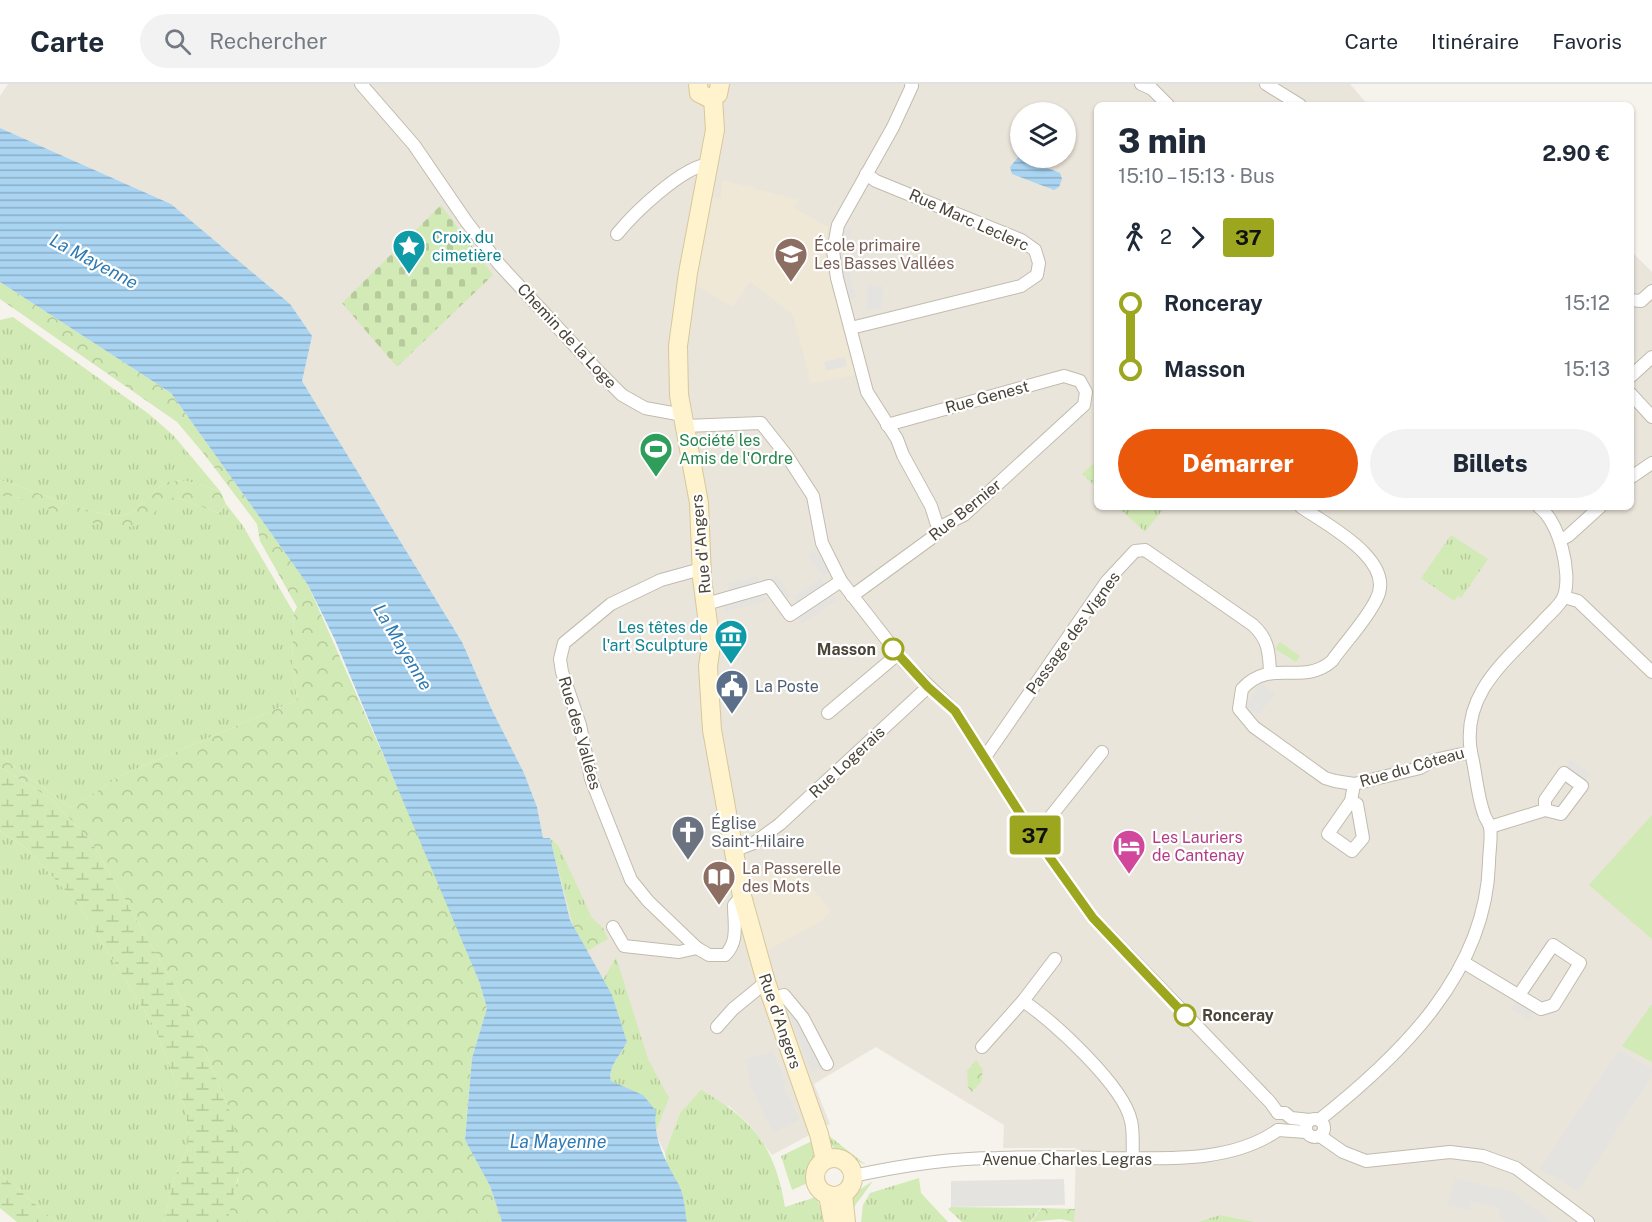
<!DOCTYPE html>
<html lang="fr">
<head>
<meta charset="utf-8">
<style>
  :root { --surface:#fff; --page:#f2f2f3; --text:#1f2937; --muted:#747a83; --line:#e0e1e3; --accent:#ea580c }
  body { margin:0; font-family:"Public Sans",sans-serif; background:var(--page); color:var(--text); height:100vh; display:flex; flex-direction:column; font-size:22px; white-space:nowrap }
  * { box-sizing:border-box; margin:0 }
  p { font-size:20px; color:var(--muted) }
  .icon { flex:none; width:33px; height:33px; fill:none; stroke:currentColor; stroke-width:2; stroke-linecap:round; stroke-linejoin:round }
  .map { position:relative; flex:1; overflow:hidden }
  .panel { position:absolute; left:1094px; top:18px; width:540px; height:408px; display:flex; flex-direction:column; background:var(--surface); border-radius:9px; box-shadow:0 2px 4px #0004 }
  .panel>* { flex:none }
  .badge { padding:0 12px; border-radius:4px; font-size:21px; line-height:39px }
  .controls { position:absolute; left:1010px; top:18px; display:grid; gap:12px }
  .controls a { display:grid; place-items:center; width:66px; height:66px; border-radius:50%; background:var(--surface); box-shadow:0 2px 4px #0004; font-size:30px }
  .map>.badge { position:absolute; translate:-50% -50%; box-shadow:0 0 0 3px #fff }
  .legs { display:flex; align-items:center; gap:9px; height:66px; padding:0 24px; font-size:20px }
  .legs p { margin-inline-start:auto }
  .overview { display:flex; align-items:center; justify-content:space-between; height:102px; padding:0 24px }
  h1 { font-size:33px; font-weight:800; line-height:45px }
  .primary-button { display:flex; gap:12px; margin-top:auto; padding:12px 24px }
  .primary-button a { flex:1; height:69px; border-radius:36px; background:var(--accent); color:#fff; font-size:24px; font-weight:800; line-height:69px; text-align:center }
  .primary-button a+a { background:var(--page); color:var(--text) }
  ul { padding:0 24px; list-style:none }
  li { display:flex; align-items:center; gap:21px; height:66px; font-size:22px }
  li i { display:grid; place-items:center; width:9px; height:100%; margin:0 8px; background:currentColor }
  li i::after { content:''; width:15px; height:15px; margin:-8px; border:4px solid; border-radius:50%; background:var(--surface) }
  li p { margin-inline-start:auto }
  li:first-child i { background:linear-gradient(#0000 50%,currentColor 0) }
  li:last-child i { background:linear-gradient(currentColor 50%,#0000 0) }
  header { display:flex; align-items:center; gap:36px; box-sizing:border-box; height:84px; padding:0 30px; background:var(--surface); border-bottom:2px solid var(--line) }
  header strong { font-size:28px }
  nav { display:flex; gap:33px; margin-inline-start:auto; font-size:21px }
  .search { width:420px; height:54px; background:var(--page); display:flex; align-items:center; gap:15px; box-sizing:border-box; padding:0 21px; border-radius:33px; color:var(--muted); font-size:22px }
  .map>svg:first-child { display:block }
</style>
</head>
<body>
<header>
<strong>Carte</strong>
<div class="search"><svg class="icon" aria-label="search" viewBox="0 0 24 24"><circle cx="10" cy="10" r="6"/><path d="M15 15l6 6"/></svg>Rechercher</div>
<nav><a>Carte</a><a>Itinéraire</a><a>Favoris</a></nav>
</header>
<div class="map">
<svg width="1652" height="1138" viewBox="0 0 1652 1138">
  <defs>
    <pattern id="grass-tufts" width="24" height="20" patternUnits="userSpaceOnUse" patternTransform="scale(1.5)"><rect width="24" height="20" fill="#d2eab5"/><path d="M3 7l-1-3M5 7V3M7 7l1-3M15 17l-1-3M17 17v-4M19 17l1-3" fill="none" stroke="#b6ca9c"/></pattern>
    <pattern id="forest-crowns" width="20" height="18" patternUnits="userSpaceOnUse" patternTransform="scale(1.5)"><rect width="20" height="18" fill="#d2eab5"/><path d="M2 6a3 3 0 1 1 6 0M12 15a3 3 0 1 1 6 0" fill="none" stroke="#b6ca9c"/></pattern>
    <pattern id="wetland-marsh" width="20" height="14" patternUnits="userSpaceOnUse" patternTransform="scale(1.5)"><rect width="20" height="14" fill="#d2eab5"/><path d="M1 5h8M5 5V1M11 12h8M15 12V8" fill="none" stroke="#b6ca9c"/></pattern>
    <pattern id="cemetery-stones" width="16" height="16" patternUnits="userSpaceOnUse" patternTransform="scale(1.5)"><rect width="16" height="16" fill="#d2eab5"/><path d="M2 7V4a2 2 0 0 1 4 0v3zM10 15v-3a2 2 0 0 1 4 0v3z" fill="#b6ca9c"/></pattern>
    <pattern id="water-rules" width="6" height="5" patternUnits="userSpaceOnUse" patternTransform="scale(1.5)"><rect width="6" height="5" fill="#a9d4f2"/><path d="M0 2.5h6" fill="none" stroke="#8caec5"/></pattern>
  </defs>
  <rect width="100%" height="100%" fill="#f6f3ec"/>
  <path fill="#eae5da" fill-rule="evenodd" d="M8,0H1350L1368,21H1096V423H1630L1631,167L1652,188V1138H1256L1220,1131L1198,1138H1074L1076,1064H1003L1004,1041L876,963L814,1000L830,1040L772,1071L749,1040L729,1022L680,1029L665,1069L655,1049L612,912L570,836L550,754L543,755L537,723L524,689L492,626L462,558L302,297L171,120L0,44V12ZM1020,28H1065V74H1020Z"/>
  <g fill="#efe8d6">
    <path d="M722,96L798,116L794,124L828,143L825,176L855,291L811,299L793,231L750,197L733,223L695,201L712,114H721Z"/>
    <path d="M791,779L831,827L821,837L766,867L746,789L774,786L776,790Z"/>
  </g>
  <g fill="url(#grass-tufts)">
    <path d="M13,233L149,330L174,352L220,407C206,403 186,394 171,397C153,402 143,428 123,431C98,435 28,404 0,396V236Z"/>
    <path d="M1096,377V403L1082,390Z"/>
    <path d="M0,412H14L93,438L147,434L163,418L174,413L219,429L226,420L243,442L294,529L292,574L297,616L122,691L71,724L0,672Z"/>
    <path d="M1118,423H1165L1145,448Z"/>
    <path d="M1451,451L1488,475L1461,514L1458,512L1454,517L1421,494Z"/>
    <path d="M0,747L27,765L79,821L155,944L186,1025L188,1063L174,1095L164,1138H56L0,1090Z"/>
    <path d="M550,754L559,763L592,834L573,841Z"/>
    <path d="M616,873L648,975L669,1014L655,1049L643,1011L611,998C607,983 621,971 627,958L612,911L603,896Z"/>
    <path d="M701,1006C754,1036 775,1063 785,1123L816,1113L822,1127L823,1138H687L680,1103L668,1086L665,1069L680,1029Z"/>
    <path d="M828,1051L866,1081L837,1068L825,1052Z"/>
    <path d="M812,1057L814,1068L810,1098L792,1106L781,1072Z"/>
    <path d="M919,1094L921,1109L948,1138H861L863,1121L870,1109Z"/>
    <path d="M873,1097L854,1123L847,1125L848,1113Z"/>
    <path d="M951,1123L1041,1124L1030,1138H962L948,1125Z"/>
    <path d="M1220,1131L1256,1138H1184H1198Z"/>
  </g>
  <g fill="url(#forest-crowns)">
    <path d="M0,198L171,309L308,501L449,820L479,897L487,924L472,974L465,1056L490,1102L502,1138H227L228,1123L238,1096L228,1022L185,920L91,757L51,715L0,683V672L71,724L122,691L297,616L292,574L294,529L297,523L260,457L257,440L204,370L177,338L0,215Z"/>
    <path d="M0,396C28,404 98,435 123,431C143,428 153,402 171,397C186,394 206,403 220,407L226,420L219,429L174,413C160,419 150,437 137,441C105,451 45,422 14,412H0Z"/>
    <path d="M592,834L603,844L608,855L587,867L573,841Z"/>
    <path d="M976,976L983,986L981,998L972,1008L968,1003L967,987Z"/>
    <path d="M1042,1124L1075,1125L1074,1138L1060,1135L1031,1138Z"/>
  </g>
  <g fill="url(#wetland-marsh)">
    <path d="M0,683L51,715L91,757L185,920L228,1022L242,1076L227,1138H164L174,1095L188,1063L186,1025L155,944L79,821L27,765L0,747Z"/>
    <path d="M0,1090L56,1138H17L0,1124Z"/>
  </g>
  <path fill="url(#cemetery-stones)" d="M441,121L493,191L397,283L342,219Z"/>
  <g fill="#d2eab5">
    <path d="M1280,558L1300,572L1296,578L1275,565Z"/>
    <path d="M1652,731V855L1589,801Z"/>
    <path d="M1652,920V978L1622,962Z"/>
  </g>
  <g fill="#e5e3e0">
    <path d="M842,144H851L850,163L841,162Z"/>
    <path d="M842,174H849L848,184L856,213L849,215L841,183Z"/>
    <path d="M867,201L883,202L882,225H866Z"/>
    <path d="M845,273L847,282L826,287L824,278Z"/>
    <path d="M815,467L829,488L823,493L808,472Z"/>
    <path d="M777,490L791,512L784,517L769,496Z"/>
    <path d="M758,492L761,500L730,508L727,500Z"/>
    <path d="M821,494L826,501L798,520L793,513Z"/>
    <path d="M763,509L766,517L726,528L725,520Z"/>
    <path d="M832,509L836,516L802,540L797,533Z"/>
    <path d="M1262,599L1275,610L1258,632L1244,621Z"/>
    <path d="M1571,675L1591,690L1586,696L1567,681Z"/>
    <path d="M1516,917L1533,929L1529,936L1511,925Z"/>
    <path d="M803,927L834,979L811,988L790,932Z"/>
    <path d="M1619,966L1652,985V991L1578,1107L1540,1085Z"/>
    <path d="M772,967L786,999L783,1000L799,1036L773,1049L752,1005L745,976Z"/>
    <path d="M1456,1094L1513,1108L1552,1138H1505L1497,1132L1501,1125L1472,1118L1469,1126L1447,1120Z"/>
    <path d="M1064,1095L1065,1121L951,1123V1097Z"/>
  </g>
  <g fill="url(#water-rules)">
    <path d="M0,44L171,120L290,220L312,252L302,297L462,558L492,626L524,689L537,723L543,754H550L570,836L612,911L627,958C621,971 607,983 611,997L643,1011L656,1027C652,1054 666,1078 679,1101C684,1111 685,1127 687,1138H502L490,1102L465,1056L472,974L487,924L479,897L335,556L308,501L171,309L0,198Z"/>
    <path d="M1019,72L1060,89L1062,95L1059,103L1054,106L1012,90L1010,83Z"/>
  </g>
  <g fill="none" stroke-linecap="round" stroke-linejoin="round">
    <g stroke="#c2bbae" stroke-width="14">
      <g id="minor">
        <path d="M361,0L414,61L466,137L499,180L599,288L622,311L645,324L683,331"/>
        <path d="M911,0L912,2L893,43L838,141L833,167L837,194L867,308L897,355L903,371L931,422L938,444"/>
        <path d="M1141,0L1152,5L1168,21"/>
        <path d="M1266,0L1300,21"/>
        <path d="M617,150C635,128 682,83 709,80"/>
        <path d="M1630,216L1641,217L1652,207"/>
        <path d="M851,244L1021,202L1037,191L1039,179L1035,166L1021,156L876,97L866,90"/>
        <path d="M1630,293L1652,273"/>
        <path d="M1630,309L1652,333"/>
        <path d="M685,342L761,339L787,372L813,412L822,459L841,497L905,579L955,627L1033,750L1093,834L1270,1018L1278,1029"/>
        <path d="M1630,394L1652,379"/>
        <path d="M1301,423C1327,441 1398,477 1376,516C1365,538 1346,557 1332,577C1302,603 1271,573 1242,605L1239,625L1254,643L1325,694L1335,697L1354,700L1420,684L1434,676L1471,668C1461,609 1507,576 1543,537C1549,530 1561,521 1564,512C1572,489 1559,437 1539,423"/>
        <path d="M1560,456L1568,452L1600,423"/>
        <path d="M701,485L661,496L611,520L564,559L560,575L562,588L580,641L591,695L631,796L648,817L697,864L709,871H725C739,858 734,839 734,821L742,812"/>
        <path d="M852,512L933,453L938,444L964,431L1084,321L1086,308L1080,297L1064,292L887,341"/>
        <path d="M1564,513L1578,517L1652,588"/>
        <path d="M706,520L769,502L790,531L841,497"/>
        <path d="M828,629L898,570"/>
        <path d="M985,673L1107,497L1135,467L1145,466L1253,541C1268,555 1269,567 1270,587"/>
        <path d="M1351,717L1357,720L1363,754L1352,767L1328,750L1351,717L1354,700"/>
        <path d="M1490,743L1545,726L1561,730L1582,702L1564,689L1545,716V726"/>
        <path d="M1033,750L1043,742L1102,668"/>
        <path d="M733,767L754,759L780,740L928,603"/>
        <path d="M613,843L624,862L679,868L697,864"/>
        <path d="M1463,878L1541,925L1554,921L1580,879L1553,861L1519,911"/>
        <path d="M773,915L784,911L803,934L827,980"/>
        <path d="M1023,917L1055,875"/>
        <path d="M717,943L733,925L766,898"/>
        <path d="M982,963L1023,917C1053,937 1124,1002 1131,1037C1134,1049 1132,1063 1133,1075"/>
        <path d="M1278,1029H1285L1291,1034L1310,1036"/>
        <circle cx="1315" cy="1044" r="9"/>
        <path d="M1319,1036C1400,972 1486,889 1489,779C1489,768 1492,753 1490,743C1489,738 1485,735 1484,730C1477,711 1476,688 1471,668"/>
        <path d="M1278,1046L1306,1048"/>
        <path d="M1320,1052L1343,1068L1366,1077L1450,1068L1483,1072L1516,1084L1588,1138"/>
        <path d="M853,1092C899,1082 949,1074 997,1074C1033,1073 1070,1073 1106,1074C1162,1074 1230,1080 1278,1046"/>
      </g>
    </g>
    <g stroke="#d6c79b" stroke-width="20">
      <g id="secondary">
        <path d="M698,0L699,9L709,14L718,10L720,0"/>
        <path d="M713,13L715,46L688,189L678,262L679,311L699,419L702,494L711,562L708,582L712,646L742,812L766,898L819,1050L825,1076"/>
        <circle cx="834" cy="1093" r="19"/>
        <path d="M843,1110L846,1138"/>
        <path d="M828,1111L833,1138"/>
      </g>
    </g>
    <use href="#minor" stroke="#fff" stroke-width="12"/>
    <use href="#secondary" stroke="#fff3cd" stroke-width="18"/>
  </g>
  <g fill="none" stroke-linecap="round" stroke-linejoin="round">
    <g stroke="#fff" stroke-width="14">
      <path id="line-1" d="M893,565L928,603L955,627L1033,750L1093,834L1185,931"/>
    </g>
    <use href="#line-1" stroke="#9ca61f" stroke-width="9"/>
  </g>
  <defs>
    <g id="sight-pin" transform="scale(1.725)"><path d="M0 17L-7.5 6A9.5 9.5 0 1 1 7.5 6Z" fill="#0f9aa8" stroke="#fff"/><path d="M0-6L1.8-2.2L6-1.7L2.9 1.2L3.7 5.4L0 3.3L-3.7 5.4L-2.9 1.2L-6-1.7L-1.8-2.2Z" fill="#fff"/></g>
    <g id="school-pin" transform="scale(1.725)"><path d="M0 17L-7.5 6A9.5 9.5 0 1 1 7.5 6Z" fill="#8d6e63" stroke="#fff"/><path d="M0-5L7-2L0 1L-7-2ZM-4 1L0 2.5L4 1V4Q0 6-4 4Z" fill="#fff"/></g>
    <g id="stadium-pin" transform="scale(1.725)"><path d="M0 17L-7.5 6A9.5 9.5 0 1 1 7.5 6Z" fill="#2e9e5b" stroke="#fff"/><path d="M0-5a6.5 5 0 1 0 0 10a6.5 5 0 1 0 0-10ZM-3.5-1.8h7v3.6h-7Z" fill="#fff"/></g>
    <g id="museum-pin" transform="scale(1.725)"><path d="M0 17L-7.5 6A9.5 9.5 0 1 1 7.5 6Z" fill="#0f9aa8" stroke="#fff"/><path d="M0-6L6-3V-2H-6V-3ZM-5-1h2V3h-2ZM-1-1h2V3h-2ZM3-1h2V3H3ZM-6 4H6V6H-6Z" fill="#fff"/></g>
    <g id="civic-pin" transform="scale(1.725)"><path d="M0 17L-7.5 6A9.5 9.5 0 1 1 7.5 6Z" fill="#5c6f8a" stroke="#fff"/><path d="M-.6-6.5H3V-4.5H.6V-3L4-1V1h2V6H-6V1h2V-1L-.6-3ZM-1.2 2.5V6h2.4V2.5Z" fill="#fff"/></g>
    <g id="church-pin" transform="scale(1.725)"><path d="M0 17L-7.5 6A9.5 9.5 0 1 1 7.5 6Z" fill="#6b7280" stroke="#fff"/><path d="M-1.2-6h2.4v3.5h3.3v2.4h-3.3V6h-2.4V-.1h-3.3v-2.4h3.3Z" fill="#fff"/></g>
    <g id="hotel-pin" transform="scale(1.725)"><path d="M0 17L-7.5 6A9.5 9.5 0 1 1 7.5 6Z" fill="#d1479c" stroke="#fff"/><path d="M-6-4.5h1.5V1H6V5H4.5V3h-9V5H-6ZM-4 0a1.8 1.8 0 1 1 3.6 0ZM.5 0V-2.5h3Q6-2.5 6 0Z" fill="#fff"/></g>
    <g id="library-pin" transform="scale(1.725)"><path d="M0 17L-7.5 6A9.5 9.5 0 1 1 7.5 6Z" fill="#8d6e63" stroke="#fff"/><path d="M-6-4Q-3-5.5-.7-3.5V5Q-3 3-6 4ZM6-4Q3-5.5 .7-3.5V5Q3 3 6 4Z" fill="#fff"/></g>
  </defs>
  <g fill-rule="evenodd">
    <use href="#sight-pin" x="409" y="162"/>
    <use href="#school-pin" x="791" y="170"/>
    <use href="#stadium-pin" x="656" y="365"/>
    <use href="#museum-pin" x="731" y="552"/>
    <use href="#civic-pin" x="732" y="602"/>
    <use href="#church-pin" x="688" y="748"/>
    <use href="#hotel-pin" x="1129" y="762"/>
    <use href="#library-pin" x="719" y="793"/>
  </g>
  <g fill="#fff" stroke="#9ca61f" stroke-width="3">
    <circle cx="893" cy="565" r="10"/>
    <circle cx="1185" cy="931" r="10"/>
  </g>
  <g text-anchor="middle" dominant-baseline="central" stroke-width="4.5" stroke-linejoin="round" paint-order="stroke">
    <g font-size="16" fill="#4b4439" stroke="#fff">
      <text transform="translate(969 136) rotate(24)">Rue Marc Leclerc</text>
      <text transform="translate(567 252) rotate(47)">Chemin de la Loge</text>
      <text transform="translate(987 313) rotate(-15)">Rue Genest</text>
      <text transform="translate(965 426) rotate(-39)">Rue Bernier</text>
      <text transform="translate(701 460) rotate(-95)">Rue d'Angers</text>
      <text transform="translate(1073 549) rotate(-54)">Passage des Vignes</text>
      <text transform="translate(580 649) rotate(74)">Rue des Vallées</text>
      <text transform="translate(847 678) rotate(-43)">Rue Logerais</text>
      <text transform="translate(1412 683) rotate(-16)">Rue du Côteau</text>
      <text transform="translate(780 937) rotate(71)">Rue d'Angers</text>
      <text x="1067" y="1075">Avenue Charles Legras</text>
    </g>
    <g font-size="16" fill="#0d838f" stroke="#fff" text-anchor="start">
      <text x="432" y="153">Croix du<tspan x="432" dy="18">cimetière</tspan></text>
      <text x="708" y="543" text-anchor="end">Les têtes de<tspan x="708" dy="18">l'art Sculpture</tspan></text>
    </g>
    <g font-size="16" fill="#785e54" stroke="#fff" text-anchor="start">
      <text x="814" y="161">École primaire<tspan x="814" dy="18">Les Basses Vallées</tspan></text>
      <text x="742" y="784">La Passerelle<tspan x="742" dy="18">des Mots</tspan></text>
    </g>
    <g font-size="16" fill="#27864d" stroke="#fff" text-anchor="start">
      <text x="679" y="356">Société les<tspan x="679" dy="18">Amis de l'Ordre</tspan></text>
    </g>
    <g font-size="16" font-weight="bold" fill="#4b4439" stroke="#fff" text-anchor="end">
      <text x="876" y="565">Masson</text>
      <text x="1202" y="931" text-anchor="start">Ronceray</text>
    </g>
    <g font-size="16" fill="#4e5e75" stroke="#fff" text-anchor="start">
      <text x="755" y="602">La Poste</text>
    </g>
    <g font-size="16" fill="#5b616d" stroke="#fff" text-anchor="start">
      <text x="711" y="739">Église<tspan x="711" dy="18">Saint-Hilaire</tspan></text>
    </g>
    <g font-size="16" fill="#b23c85" stroke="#fff" text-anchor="start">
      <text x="1152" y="753">Les Lauriers<tspan x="1152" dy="18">de Cantenay</tspan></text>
    </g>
    <g font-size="18" font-style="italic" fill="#2e7ab2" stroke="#fff">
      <text transform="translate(94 177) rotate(28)">La Mayenne</text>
      <text transform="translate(403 563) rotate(59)">La Mayenne</text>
      <text x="558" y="1057">La Mayenne</text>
    </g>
  </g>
</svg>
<div class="controls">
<a><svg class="icon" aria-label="layers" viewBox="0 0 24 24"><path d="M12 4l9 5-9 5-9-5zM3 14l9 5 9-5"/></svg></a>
</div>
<b class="badge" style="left:1035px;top:751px;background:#9ca61f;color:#111">37</b>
<section class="panel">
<div class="overview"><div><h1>3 min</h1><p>15:10 – 15:13 · Bus</p></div><b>2.90 €</b></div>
<div class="legs"><svg class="icon" aria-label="walk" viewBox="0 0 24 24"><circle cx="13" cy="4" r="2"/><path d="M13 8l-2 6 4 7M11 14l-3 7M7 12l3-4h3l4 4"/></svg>2<svg class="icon" aria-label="forward" viewBox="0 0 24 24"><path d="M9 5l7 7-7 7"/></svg><b class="badge" style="background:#9ca61f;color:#111">37</b></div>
<ul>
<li><i style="color:#9ca61f"></i><b>Ronceray</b><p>15:12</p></li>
<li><i style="color:#9ca61f"></i><b>Masson</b><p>15:13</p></li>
</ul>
<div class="primary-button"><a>Démarrer</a><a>Billets</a></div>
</section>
</div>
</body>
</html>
